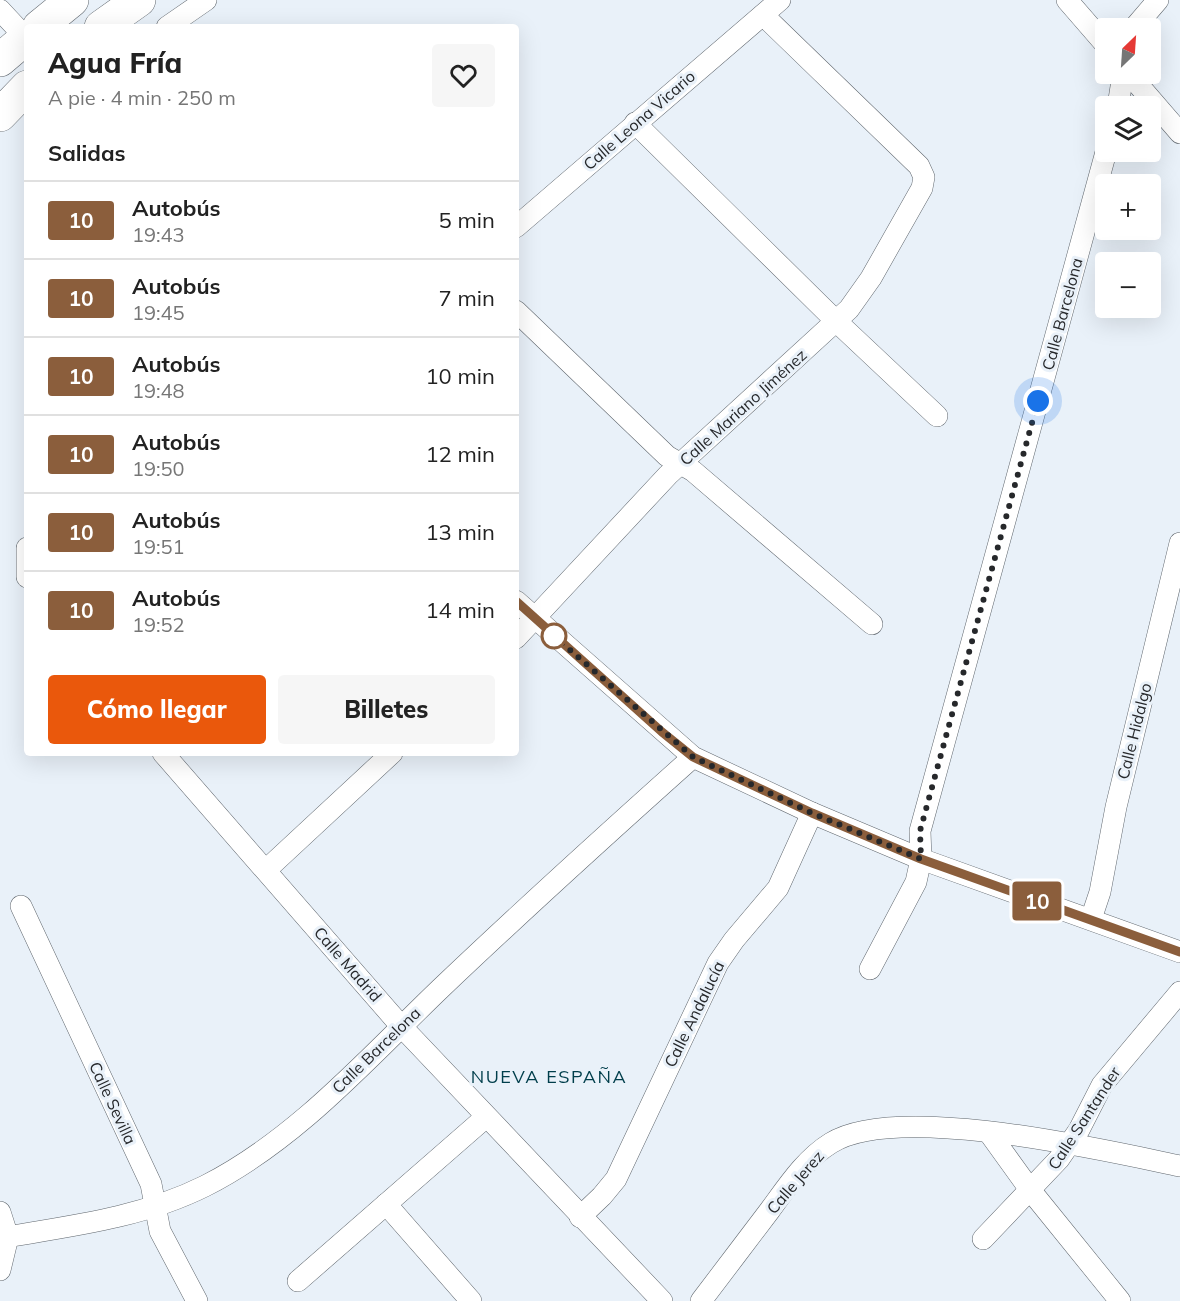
<!DOCTYPE html>
<html lang="es">
<head>
<meta charset="utf-8">
<style>
  :root { --surface:#fff; --page:#f6f6f6; --text:#222; --muted:#767676; --line:#e0e0e0; --accent:#ea580c }
  body { margin:0; font-family:Mulish,sans-serif; background:var(--page); color:var(--text); height:100vh; display:flex; flex-direction:column; font-size:22px; white-space:nowrap }
  * { box-sizing:border-box; margin:0 }
  p { font-size:20px; color:var(--muted) }
  .icon { flex:none; width:33px; height:33px; fill:none; stroke:currentColor; stroke-width:2; stroke-linecap:round; stroke-linejoin:round }
  .map { position:relative; flex:1; overflow:hidden }
  .drawer { position:absolute; left:24px; top:24px; width:495px; height:732px; display:flex; flex-direction:column; background:var(--surface); border-radius:6px; box-shadow:0 6px 24px #0002 }
  .drawer>* { flex:none }
  .badge { padding:0 12px; border-radius:4px; font-size:21px; line-height:39px }
  .needle { width:39px; rotate:25deg }
  .fabs { position:absolute; left:1095px; top:18px; display:grid; gap:12px }
  .fabs a { display:grid; place-items:center; width:66px; height:66px; border-radius:6px; background:var(--surface); box-shadow:0 6px 24px #0002; font-size:30px }
  .you { position:absolute; width:30px; height:30px; margin:-15px; border:4px solid #fff; border-radius:50%; background:#1a73e8; box-shadow:0 0 0 9px #1a73e833 }
  .map>.badge { position:absolute; translate:-50% -50%; box-shadow:0 0 0 3px #fff }
  h2 { padding:0 24px; font-size:22px; line-height:54px }
  .round { display:grid; place-items:center; flex:none; width:63px; height:63px; border-radius:6px; background:var(--page) }
  .headline { display:flex; align-items:center; justify-content:space-between; height:102px; padding:0 24px }
  h1 { font-size:28px; font-weight:800; line-height:45px }
  .primary-button { display:flex; gap:12px; margin-top:auto; padding:12px 24px }
  .primary-button a { flex:1; height:69px; border-radius:6px; background:var(--accent); color:#fff; font-size:24px; font-weight:800; line-height:69px; text-align:center }
  .primary-button a+a { background:var(--page); color:var(--text) }
  ul { padding:0; list-style:none }
  li { display:flex; align-items:center; gap:18px; height:78px; padding:0 24px; border-top:2px solid var(--line) }
  li div { flex:1 }
  li b { display:block; font-size:22px }
  li em { font-style:normal }
  li .badge { min-width:66px; font-weight:700; text-align:center }
  .map>svg:first-child { display:block }
</style>
</head>
<body>
<div class="map">
<svg width="1180" height="1301" viewBox="0 0 1180 1301">
  <rect width="100%" height="100%" fill="#e9f1f9"/>
  <g fill="none" stroke-linecap="round" stroke-linejoin="round">
    <g stroke="#60676e" stroke-width="22">
      <g id="street">
        <path d="M1067,0L1106,45"/>
        <path d="M0,10L27,39"/>
        <path d="M167,27L206,0"/>
        <path d="M1134,28L1158,0"/>
        <path d="M1129,74L1180,133"/>
        <path d="M1118,106L1123,74"/>
        <path d="M635,123L837,322L937,416"/>
        <path d="M516,227L780,0"/>
        <path d="M516,311L667,456L693,471L872,624"/>
        <path d="M27,548V577"/>
        <path d="M516,601L693,757L812,813L921,859L1180,952"/>
        <path d="M516,638L668,475L849,309L871,278L922,188L924,177L919,166L763,15"/>
        <path d="M163,753L401,1026L662,1301"/>
        <path d="M266,870L392,753"/>
        <path d="M21,906L151,1184L160,1231L197,1301"/>
        <path d="M1091,919L1100,892L1116,807L1180,543"/>
        <path d="M870,969L916,882L921,859L920,831L1106,152"/>
        <path d="M990,1134L1031,1191L1120,1301"/>
        <path d="M386,1204L471,1301"/>
        <path d="M0,1212L8,1237L0,1270"/>
        <path d="M580,1217L602,1196L616,1179L718,963L734,940L778,888L812,813"/>
        <path d="M0,1238C70,1226 141,1218 205,1186C296,1140 367,1059 440,989C523,910 608,833 693,757"/>
        <path d="M983,1239L1059,1159L1079,1130L1102,1085L1180,992"/>
        <path d="M298,1281L486,1117"/>
        <path d="M701,1301C724,1271 747,1240 770,1210C787,1187 805,1159 831,1143C896,1102 1103,1150 1180,1166"/>
      </g>
    </g>
    <g stroke="#60676e" stroke-width="34">
      <g id="primary">
        <path d="M39,27L72,0"/>
        <path d="M101,27L139,0"/>
        <path d="M0,60L27,37"/>
        <path d="M0,115L27,87"/>
      </g>
    </g>
    <use href="#street" stroke="#fff" stroke-width="21"/>
    <use href="#primary" stroke="#fff" stroke-width="33"/>
  </g>
  <g fill="none" stroke-linecap="round" stroke-linejoin="round">
    <g stroke="#fff" stroke-width="14">
      <path id="line" d="M516,601L662,732L693,757L812,813L921,859L1180,952"/>
    </g>
    <use href="#line" stroke="#8b5e3c" stroke-width="9"/>
    <path stroke="#26282b" stroke-width="6" stroke-dasharray="0 10.8" d="M554,636L693,757L812,813L921,859L920,831L1038,401"/>
  </g>
  <circle fill="#fff" stroke="#8b5e3c" stroke-width="3" cx="554" cy="636" r="12"/>
  <g text-anchor="middle" dominant-baseline="central" stroke-width="6" stroke-linejoin="round" paint-order="stroke">
    <g font-size="16" fill="#26282b" stroke="#e9f1f9">
      <text transform="translate(639 120) rotate(-41)">Calle Leona Vicario</text>
      <text transform="translate(1062 314) rotate(-75)">Calle Barcelona</text>
      <text transform="translate(743 407) rotate(-42)">Calle Mariano Jiménez</text>
      <text transform="translate(1134 731) rotate(-76)">Calle Hidalgo</text>
      <text transform="translate(348 964) rotate(49)">Calle Madrid</text>
      <text transform="translate(694 1014) rotate(-64)">Calle Andalucía</text>
      <text transform="translate(376 1050) rotate(-44)">Calle Barcelona</text>
      <text transform="translate(113 1103) rotate(65)">Calle Sevilla</text>
      <text transform="translate(1084 1118) rotate(-57)">Calle Santander</text>
      <text transform="translate(795 1182) rotate(-49)">Calle Jerez</text>
    </g>
    <g font-size="18" letter-spacing="1.5" fill="#003e4b" stroke="#e9f1f9">
      <text x="549" y="1076">NUEVA ESPAÑA</text>
    </g>
  </g>
</svg>
<div class="fabs">
<a><svg class="needle" viewBox="-14 -14 28 28"><path d="M0-13l5 13h-10z" fill="#e53935"/><path d="M0 13l5-13h-10z" fill="#767676"/></svg></a>
<a><svg class="icon" aria-label="layers" viewBox="0 0 24 24"><path d="M12 4l9 5-9 5-9-5zM3 14l9 5 9-5"/></svg></a>
<a>+</a>
<a>−</a>
</div>
<div class="you" style="left:1038px;top:401px"></div>
<b class="badge" style="left:1037px;top:901px;background:#8b5e3c;color:#fff">10</b>
<section class="drawer">
<div class="headline"><div><h1>Agua Fría</h1><p>A pie · 4 min · 250 m</p></div><a class="round"><svg class="icon" aria-label="heart" viewBox="0 0 24 24"><path d="M12 20l-8-8c-3-5 5-10 8-4 3-6 11-1 8 4z"/></svg></a></div>
<h2>Salidas</h2>
<ul>
<li><span class="badge" style="background:#8b5e3c;color:#fff">10</span><div><b>Autobús</b><p>19:43</p></div><em>5 min</em></li>
<li><span class="badge" style="background:#8b5e3c;color:#fff">10</span><div><b>Autobús</b><p>19:45</p></div><em>7 min</em></li>
<li><span class="badge" style="background:#8b5e3c;color:#fff">10</span><div><b>Autobús</b><p>19:48</p></div><em>10 min</em></li>
<li><span class="badge" style="background:#8b5e3c;color:#fff">10</span><div><b>Autobús</b><p>19:50</p></div><em>12 min</em></li>
<li><span class="badge" style="background:#8b5e3c;color:#fff">10</span><div><b>Autobús</b><p>19:51</p></div><em>13 min</em></li>
<li><span class="badge" style="background:#8b5e3c;color:#fff">10</span><div><b>Autobús</b><p>19:52</p></div><em>14 min</em></li>
</ul>
<div class="primary-button"><a>Cómo llegar</a><a>Billetes</a></div>
</section>
</div>
</body>
</html>
